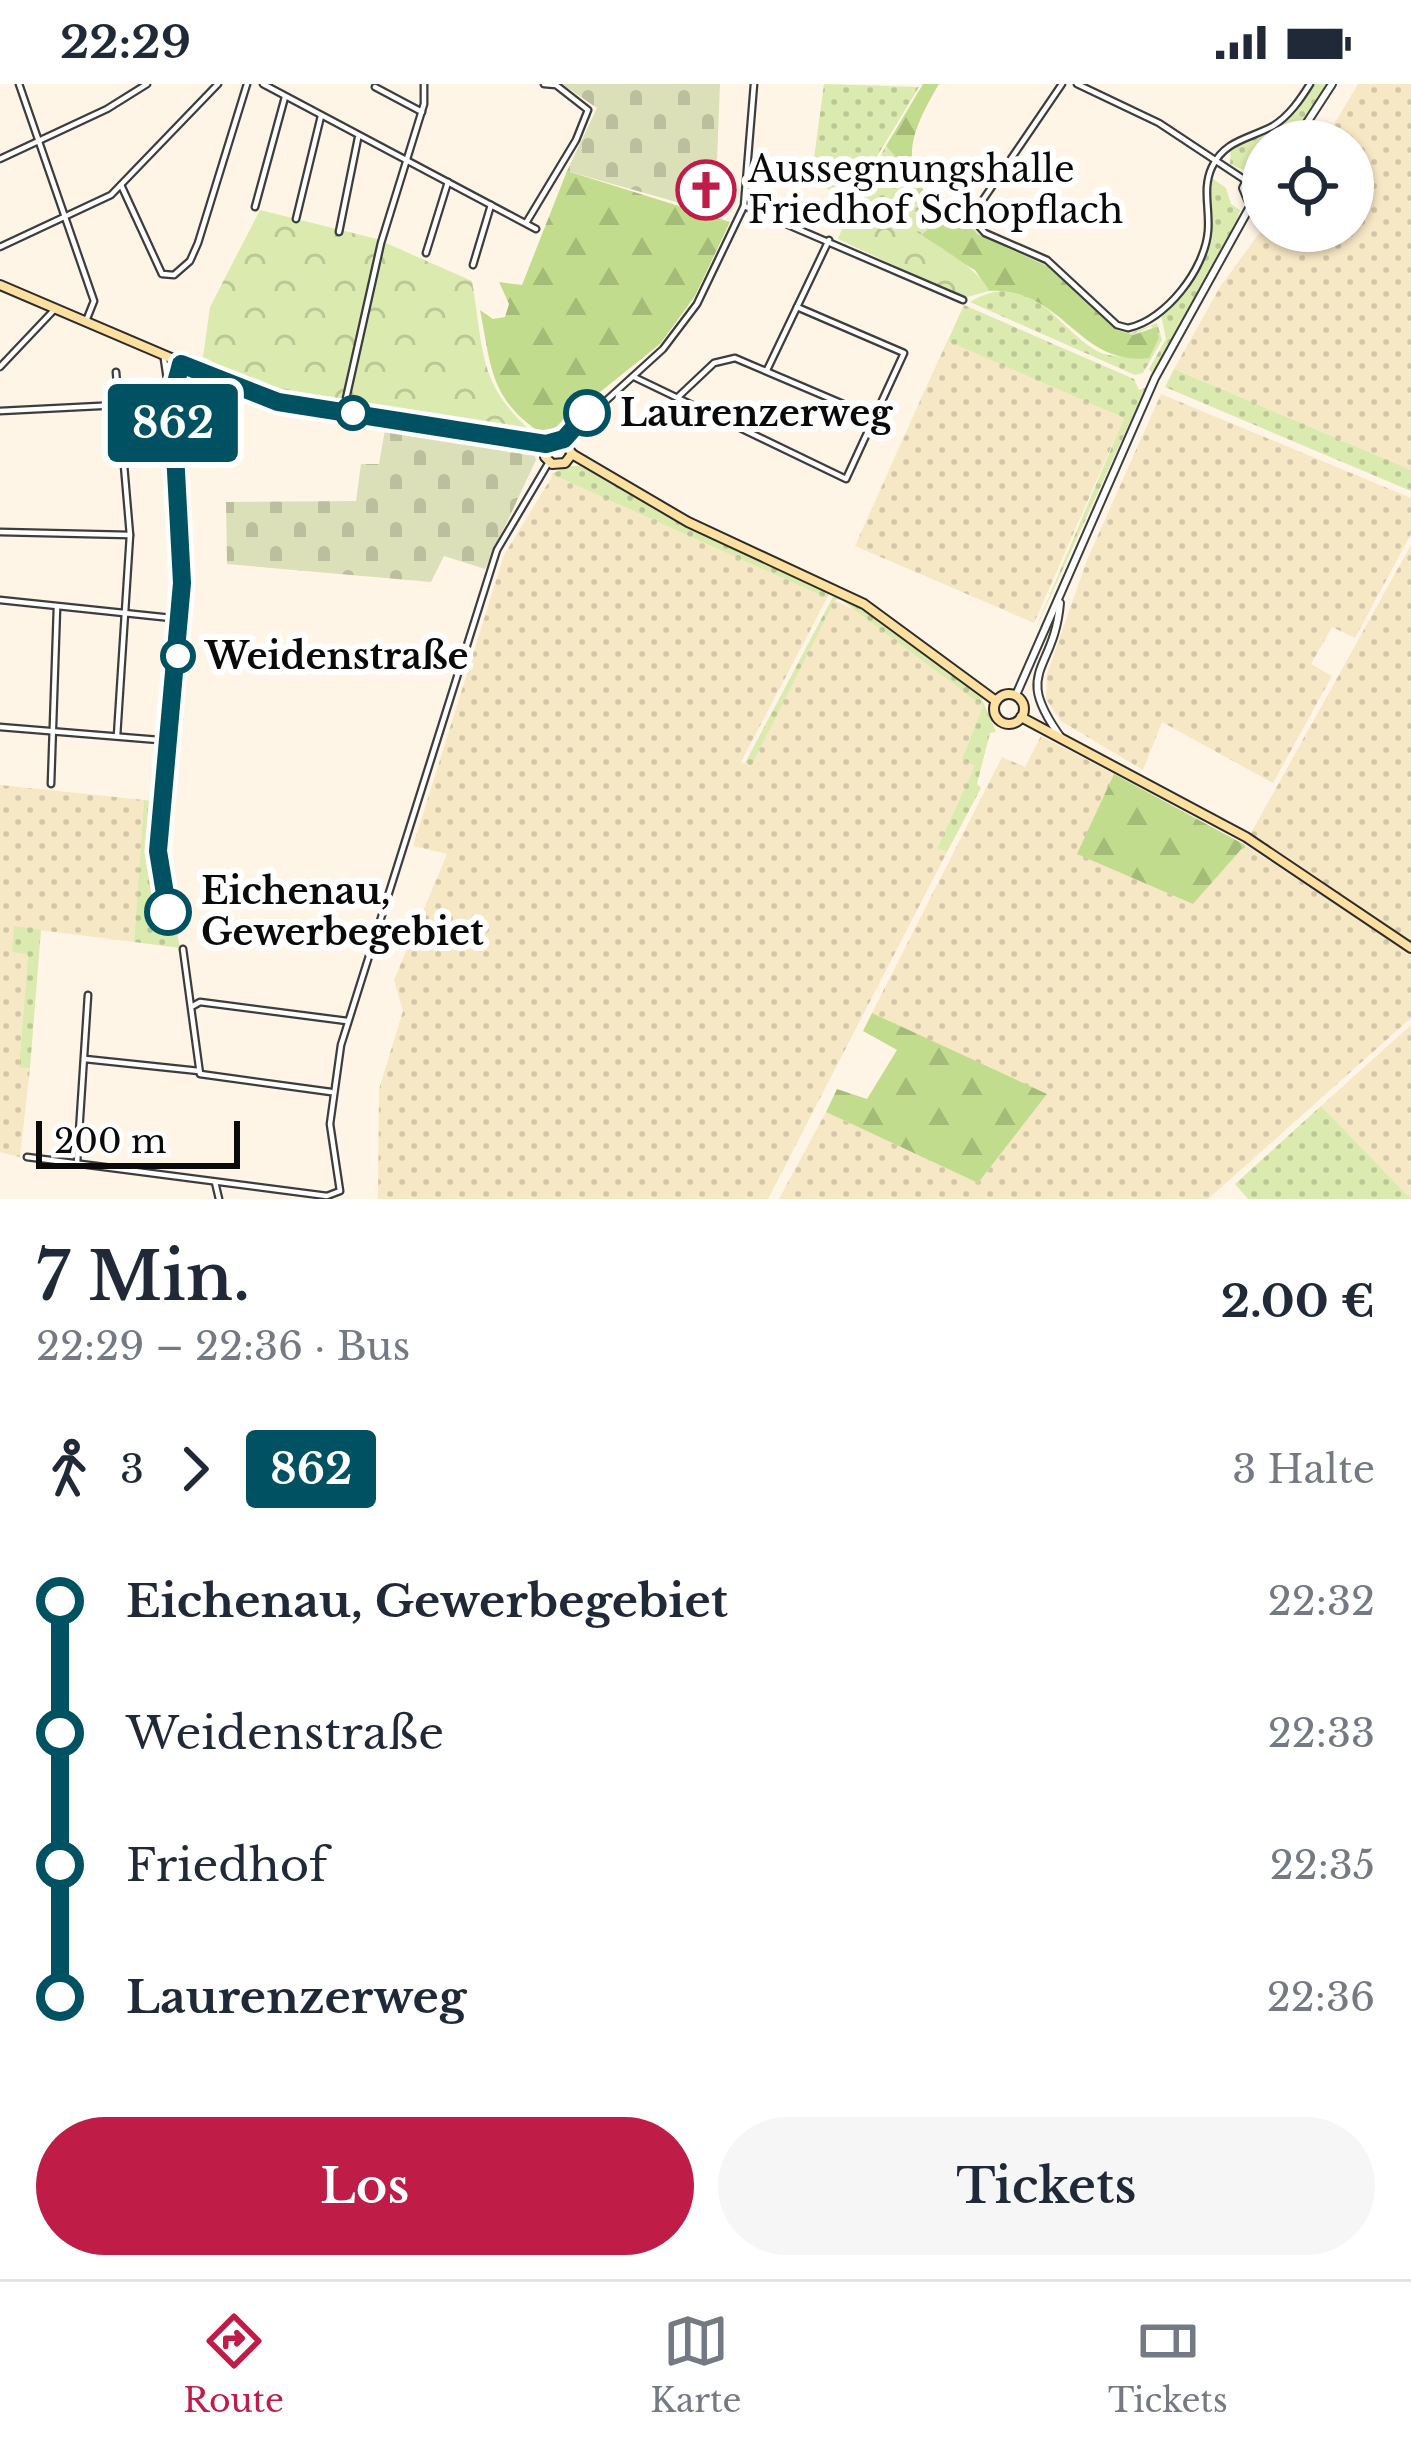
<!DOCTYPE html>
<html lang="de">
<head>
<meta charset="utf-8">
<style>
  :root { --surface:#fff; --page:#f6f6f7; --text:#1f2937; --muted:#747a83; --line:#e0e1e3; --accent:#bf1c48 }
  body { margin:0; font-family:"Libre Baskerville",serif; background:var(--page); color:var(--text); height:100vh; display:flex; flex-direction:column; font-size:45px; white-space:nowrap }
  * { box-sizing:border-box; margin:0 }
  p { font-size:39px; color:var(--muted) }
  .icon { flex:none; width:66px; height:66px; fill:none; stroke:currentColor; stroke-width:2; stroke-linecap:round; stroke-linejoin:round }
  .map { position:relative; height:1115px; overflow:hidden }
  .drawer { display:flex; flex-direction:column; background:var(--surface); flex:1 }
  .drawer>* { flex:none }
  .badge { padding:0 24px; border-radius:9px; font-size:42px; line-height:78px }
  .buttons { position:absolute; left:1242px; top:36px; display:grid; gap:24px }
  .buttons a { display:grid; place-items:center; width:132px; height:132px; border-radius:50%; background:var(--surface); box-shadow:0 3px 9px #0004; font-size:60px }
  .scale { position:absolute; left:36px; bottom:30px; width:204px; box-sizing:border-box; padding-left:12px; border:6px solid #0a0a0a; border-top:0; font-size:33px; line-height:42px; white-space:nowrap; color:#0a0a0a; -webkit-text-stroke:9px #fff; paint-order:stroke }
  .map>.badge { position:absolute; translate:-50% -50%; box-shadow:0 0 0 6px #fff }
  .legs { display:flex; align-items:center; gap:18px; height:132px; padding:0 36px; font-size:39px }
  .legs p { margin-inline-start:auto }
  .head { display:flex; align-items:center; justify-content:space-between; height:204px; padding:0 36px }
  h1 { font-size:66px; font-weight:600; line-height:90px }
  .primary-button { display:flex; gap:24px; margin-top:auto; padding:24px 36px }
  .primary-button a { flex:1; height:138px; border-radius:72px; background:var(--accent); color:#fff; font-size:48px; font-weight:600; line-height:138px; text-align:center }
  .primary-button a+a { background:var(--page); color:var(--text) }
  ul { padding:0 36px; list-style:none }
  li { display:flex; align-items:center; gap:42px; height:132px; font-size:45px }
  li i { display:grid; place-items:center; width:18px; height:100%; margin:0 15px; background:currentColor }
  li i::after { content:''; width:30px; height:30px; margin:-15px; border:9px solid; border-radius:50%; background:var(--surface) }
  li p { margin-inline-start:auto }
  li:first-child i { background:linear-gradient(#0000 50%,currentColor 0) }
  li:last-child i { background:linear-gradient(currentColor 50%,#0000 0) }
  .status { display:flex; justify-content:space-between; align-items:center; height:84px; padding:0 60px; background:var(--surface); direction:ltr }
  .status svg { height:33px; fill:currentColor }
  .menu { display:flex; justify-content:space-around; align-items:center; height:168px; border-top:3px solid var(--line); background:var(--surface); font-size:33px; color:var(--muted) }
  .menu a { display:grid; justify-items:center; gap:6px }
  .menu .selected { color:var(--accent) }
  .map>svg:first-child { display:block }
</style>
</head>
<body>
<div class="status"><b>22:29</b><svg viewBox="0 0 49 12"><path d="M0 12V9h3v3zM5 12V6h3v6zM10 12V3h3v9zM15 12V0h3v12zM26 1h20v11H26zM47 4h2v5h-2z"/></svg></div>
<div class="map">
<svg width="1411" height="1115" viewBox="0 0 1411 1115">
  <defs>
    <pattern id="farmland-dots" width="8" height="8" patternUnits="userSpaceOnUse" patternTransform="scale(3)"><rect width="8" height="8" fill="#f6e7c5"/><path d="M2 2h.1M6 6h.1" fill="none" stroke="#d2c5a8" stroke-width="1.8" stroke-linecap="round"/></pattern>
    <pattern id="grass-dots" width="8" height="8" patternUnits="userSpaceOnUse" patternTransform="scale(3)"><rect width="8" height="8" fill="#dbeaaf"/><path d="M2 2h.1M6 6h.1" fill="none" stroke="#bbc795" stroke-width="1.8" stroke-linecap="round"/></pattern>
    <pattern id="forest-firs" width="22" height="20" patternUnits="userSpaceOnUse" patternTransform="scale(3)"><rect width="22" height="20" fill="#c2dc8d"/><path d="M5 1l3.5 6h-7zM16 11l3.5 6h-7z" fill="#a5bb78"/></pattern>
    <pattern id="cemetery-stones" width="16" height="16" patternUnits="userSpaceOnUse" patternTransform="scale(3)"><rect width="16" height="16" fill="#dce0b8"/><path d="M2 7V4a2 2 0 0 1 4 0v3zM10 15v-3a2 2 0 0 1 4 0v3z" fill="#bbbf9d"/></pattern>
    <pattern id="park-crowns" width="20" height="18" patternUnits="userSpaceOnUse" patternTransform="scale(3)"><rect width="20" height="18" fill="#dbeaaf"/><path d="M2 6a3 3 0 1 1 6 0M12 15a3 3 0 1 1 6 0" fill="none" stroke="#bbc795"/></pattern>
  </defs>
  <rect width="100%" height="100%" fill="#fff5e6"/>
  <g fill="url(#farmland-dots)">
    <path d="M1358,0H1411V386L1174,285L1220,203L1263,144L1353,147V57H1324Z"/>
    <path d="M948,256L1124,334L1034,539L855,462Z"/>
    <path d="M1161,310L1411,414V450L1355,554L1332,543L1311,580L1332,592L1273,699L1162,638L1143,686L1061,637L1046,615L1047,590L1087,476Z"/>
    <path d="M553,391L827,514L741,678L750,682L834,516L863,530L983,622L962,675L976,681L937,763L947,768L768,1115H378L379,1005L403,927L394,896L447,770L413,762L504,471Z"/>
    <path d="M1411,461V858L1250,751Z"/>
    <path d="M1041,652L1114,690L1078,770L1193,820L1245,761L1411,870V934L1208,1115H779L826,1028L978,1099L1046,1011L872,929L1002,673L1025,683Z"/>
    <path d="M0,701L144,716L134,858L15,843L28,869L19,982L30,984L20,1073L0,1068Z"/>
    <path d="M1411,941V1115L1321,1022Z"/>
  </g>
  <g fill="url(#grass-dots)">
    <path d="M824,0L919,3L850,117L811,96Z"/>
    <path d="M1313,0H1327L1290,57H1263V82L1246,87L1230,80L1231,65L1281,41Z"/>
    <path d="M886,62C908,86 924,111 927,146L918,154L885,127L868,137L846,135Z"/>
    <path d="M1212,94L1226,104L1231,120L1240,126L1235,143L1153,291L1149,285L1166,255L1161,231L1186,206L1207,168Z"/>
    <path d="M965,135L979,150L1048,181L1114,244L1131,249L1157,239L1162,256L1143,289L1135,291L970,218C1034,181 1055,246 1101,269C1113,274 1135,272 1149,274L1159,254L1151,242L1133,251L1115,246L1049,183L977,150Z"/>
    <path d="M964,221L1134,295L1139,306L1146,303L1036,544L1124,334L948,257L854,461Z"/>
    <path d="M1174,285L1411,386V407L1165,303Z"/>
    <path d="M569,382H581L673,436L829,509L827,514L551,390Z"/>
    <path d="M834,511L872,531L981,613L996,648L990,649L977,700L981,704L947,768L937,764L975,682L962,675L983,622L840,515L835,516L751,682L745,679Z"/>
    <path d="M144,716L160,718L154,772L160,804L148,836L157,848L176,844L180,864L134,858Z"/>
    <path d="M14,842L41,846L30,984L19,983L28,870L12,868Z"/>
    <path d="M1321,1022L1411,1115H1248L1235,1100Z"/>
  </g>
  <g fill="url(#forest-firs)">
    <path d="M923,0H939C901,64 899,92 959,144L965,135L977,150L1049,183L1116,246L1133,251L1156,243L1159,254L1149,274C1078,283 1062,202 989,207L975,186L918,154L927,146C924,111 908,86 886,62Z"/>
    <path d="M567,87L730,138L695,212L660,260L555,344L538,347C489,313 491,280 480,226L493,235L505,233L509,220L499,198L522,201Z"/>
    <path d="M1114,690L1245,761L1193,820L1077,770Z"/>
    <path d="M872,929L1047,1010L978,1099L826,1028L837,1005L867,1015L897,966L863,947Z"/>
  </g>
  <g fill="url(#cemetery-stones)">
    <path d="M562,0H720L715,129L567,87L597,24Z"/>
    <path d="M386,340L496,355L533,365L536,376L485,485L444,472L431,498L227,480L226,418L356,417L361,380H379Z"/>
  </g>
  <g fill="url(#park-crowns)">
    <path d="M260,126L377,155L472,197C484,266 477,299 532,348L289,313L211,287L212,277L203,273L210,223Z"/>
    <path d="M885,126C912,149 977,179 989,207L964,214L838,155L846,135L868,137Z"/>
  </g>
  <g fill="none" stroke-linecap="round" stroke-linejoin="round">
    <g stroke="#3d3d3d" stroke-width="9">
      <g id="minor">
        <path d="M19,0L94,217L86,237"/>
        <path d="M263,0L536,145"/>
        <path d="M1062,0L976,126L975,138L985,149L1047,176L1117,241L1128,244C1166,236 1205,185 1208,147C1210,125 1202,104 1212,83C1225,56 1249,55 1273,42C1289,32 1300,16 1310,0"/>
        <path d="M1077,0L1159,39L1245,96"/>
        <path d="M375,3L422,28"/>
        <path d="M0,75L107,25L147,0"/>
        <path d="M121,101L162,190L174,191L190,177L198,159L247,0"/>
        <path d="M744,122L963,216"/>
        <path d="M255,123L285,13"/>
        <path d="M296,135L321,32"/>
        <path d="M526,139L576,56L588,26L556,1L544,0"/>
        <path d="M339,148L358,54"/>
        <path d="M0,163L111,111L218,0"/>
        <path d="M426,169L448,98"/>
        <path d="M473,181L491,121"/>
        <path d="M0,283L53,227"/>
        <path d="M767,286L829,156"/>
        <path d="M116,288L130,451L117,652"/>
        <path d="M634,293L846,395L904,269L797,223"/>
        <path d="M174,308L181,280"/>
        <path d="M678,313L714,279L735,274L876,334"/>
        <path d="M0,327L119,321"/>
        <path d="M343,328L381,159L424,20V0"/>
        <path d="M565,354L663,265L697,220L744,122L754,0"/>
        <path d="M0,448L130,451"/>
        <path d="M0,516L181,535"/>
        <path d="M0,643L171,657"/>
        <path d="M51,700L57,523"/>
        <path d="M164,814L152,832L158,844L170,837C147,742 174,640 180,543C186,455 178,361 164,275"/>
        <path d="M183,865L200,990L331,1008"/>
        <path d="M193,922L200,918L347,937"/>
        <path d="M85,975L199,987"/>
        <path d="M27,1073L327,1112L340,1107L330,1040L341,961L497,466L549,378"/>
        <path d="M77,1079L88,911"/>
        <path d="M215,1098L219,1115"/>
      </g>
    </g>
    <g stroke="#3d3d3d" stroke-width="10">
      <g id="tertiary">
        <path d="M1295,57L1332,0"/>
        <path d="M1263,88L1249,92L1243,104L1248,116L1263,120"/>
        <path d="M1060,519C1054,590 1011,585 1062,655"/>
        <path d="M1016,611L1155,294L1252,119"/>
      </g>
    </g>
    <g stroke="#2c2c2c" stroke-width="12">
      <g id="secondary">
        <path d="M0,201L267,315L546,360"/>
        <path d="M546,360L545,373L552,380L565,379L572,370"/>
        <path d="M546,360L562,354L572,370"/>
        <path d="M572,370L688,438L864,520L996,617"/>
        <circle cx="1009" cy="625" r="15"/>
        <path d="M1021,633L1246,753L1411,864"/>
      </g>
    </g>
    <use href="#minor" stroke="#fff" stroke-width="4.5"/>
    <use href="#tertiary" stroke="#fff" stroke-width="6"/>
    <use href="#secondary" stroke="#ffe0a1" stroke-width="8"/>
  </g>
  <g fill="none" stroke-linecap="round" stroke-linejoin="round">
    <g stroke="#fff" stroke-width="27">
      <path id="line-1" d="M168,828L158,767L182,499L172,313L181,280L278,318L546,360L564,355L587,329"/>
    </g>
    <use href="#line-1" stroke="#005262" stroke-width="18"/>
  </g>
  <defs>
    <g id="church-ring" transform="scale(3)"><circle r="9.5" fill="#fff" stroke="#bf1c48" stroke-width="1.5"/><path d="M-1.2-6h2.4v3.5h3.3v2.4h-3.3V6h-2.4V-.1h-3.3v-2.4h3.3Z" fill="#bf1c48"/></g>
  </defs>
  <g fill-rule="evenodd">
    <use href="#church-ring" x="706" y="106"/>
  </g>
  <g fill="#fff" stroke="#005262" stroke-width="6">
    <circle cx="353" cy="329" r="15"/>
    <circle cx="587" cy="329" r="21"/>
    <circle cx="178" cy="572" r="15"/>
    <circle cx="168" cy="828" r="21"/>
  </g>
  <g text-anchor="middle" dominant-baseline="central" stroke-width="12" stroke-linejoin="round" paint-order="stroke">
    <g font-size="36" fill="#0a0a0a" stroke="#fff" text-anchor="start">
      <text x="748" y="85">Aussegnungshalle<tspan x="748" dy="41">Friedhof Schopflach</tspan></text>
    </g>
    <g font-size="36" font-weight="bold" fill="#0a0a0a" stroke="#fff" text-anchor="start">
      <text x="620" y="329">Laurenzerweg</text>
      <text x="205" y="572">Weidenstraße</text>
      <text x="201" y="807">Eichenau,<tspan x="201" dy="41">Gewerbegebiet</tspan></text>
    </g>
  </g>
</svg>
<div class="buttons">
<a><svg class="icon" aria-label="locate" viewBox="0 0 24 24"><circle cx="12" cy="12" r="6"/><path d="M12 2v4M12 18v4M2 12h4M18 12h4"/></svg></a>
</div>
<div class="scale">200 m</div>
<b class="badge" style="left:173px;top:339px;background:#005262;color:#fff">862</b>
</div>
<section class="drawer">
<div class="head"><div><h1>7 Min.</h1><p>22:29 – 22:36 · Bus</p></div><b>2.00 €</b></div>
<div class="legs"><svg class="icon" aria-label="walk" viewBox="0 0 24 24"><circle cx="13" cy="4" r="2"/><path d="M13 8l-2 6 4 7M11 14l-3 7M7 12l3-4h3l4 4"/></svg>3<svg class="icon" aria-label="forward" viewBox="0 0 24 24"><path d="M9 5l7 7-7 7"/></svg><b class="badge" style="background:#005262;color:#fff">862</b><p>3 Halte</p></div>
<ul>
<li><i style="color:#005262"></i><b>Eichenau, Gewerbegebiet</b><p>22:32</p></li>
<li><i style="color:#005262"></i><span>Weidenstraße</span><p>22:33</p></li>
<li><i style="color:#005262"></i><span>Friedhof</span><p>22:35</p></li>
<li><i style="color:#005262"></i><b>Laurenzerweg</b><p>22:36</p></li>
</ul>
<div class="primary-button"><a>Los</a><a>Tickets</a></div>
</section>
<nav class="menu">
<a class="selected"><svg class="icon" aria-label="directions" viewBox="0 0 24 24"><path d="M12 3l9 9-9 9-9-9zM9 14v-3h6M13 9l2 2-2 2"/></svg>Route</a>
<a><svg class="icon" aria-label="map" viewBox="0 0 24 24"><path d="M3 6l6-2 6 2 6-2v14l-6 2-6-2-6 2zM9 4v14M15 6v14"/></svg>Karte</a>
<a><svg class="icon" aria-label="tickets" viewBox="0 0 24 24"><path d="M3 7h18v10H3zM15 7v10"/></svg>Tickets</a>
</nav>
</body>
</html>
